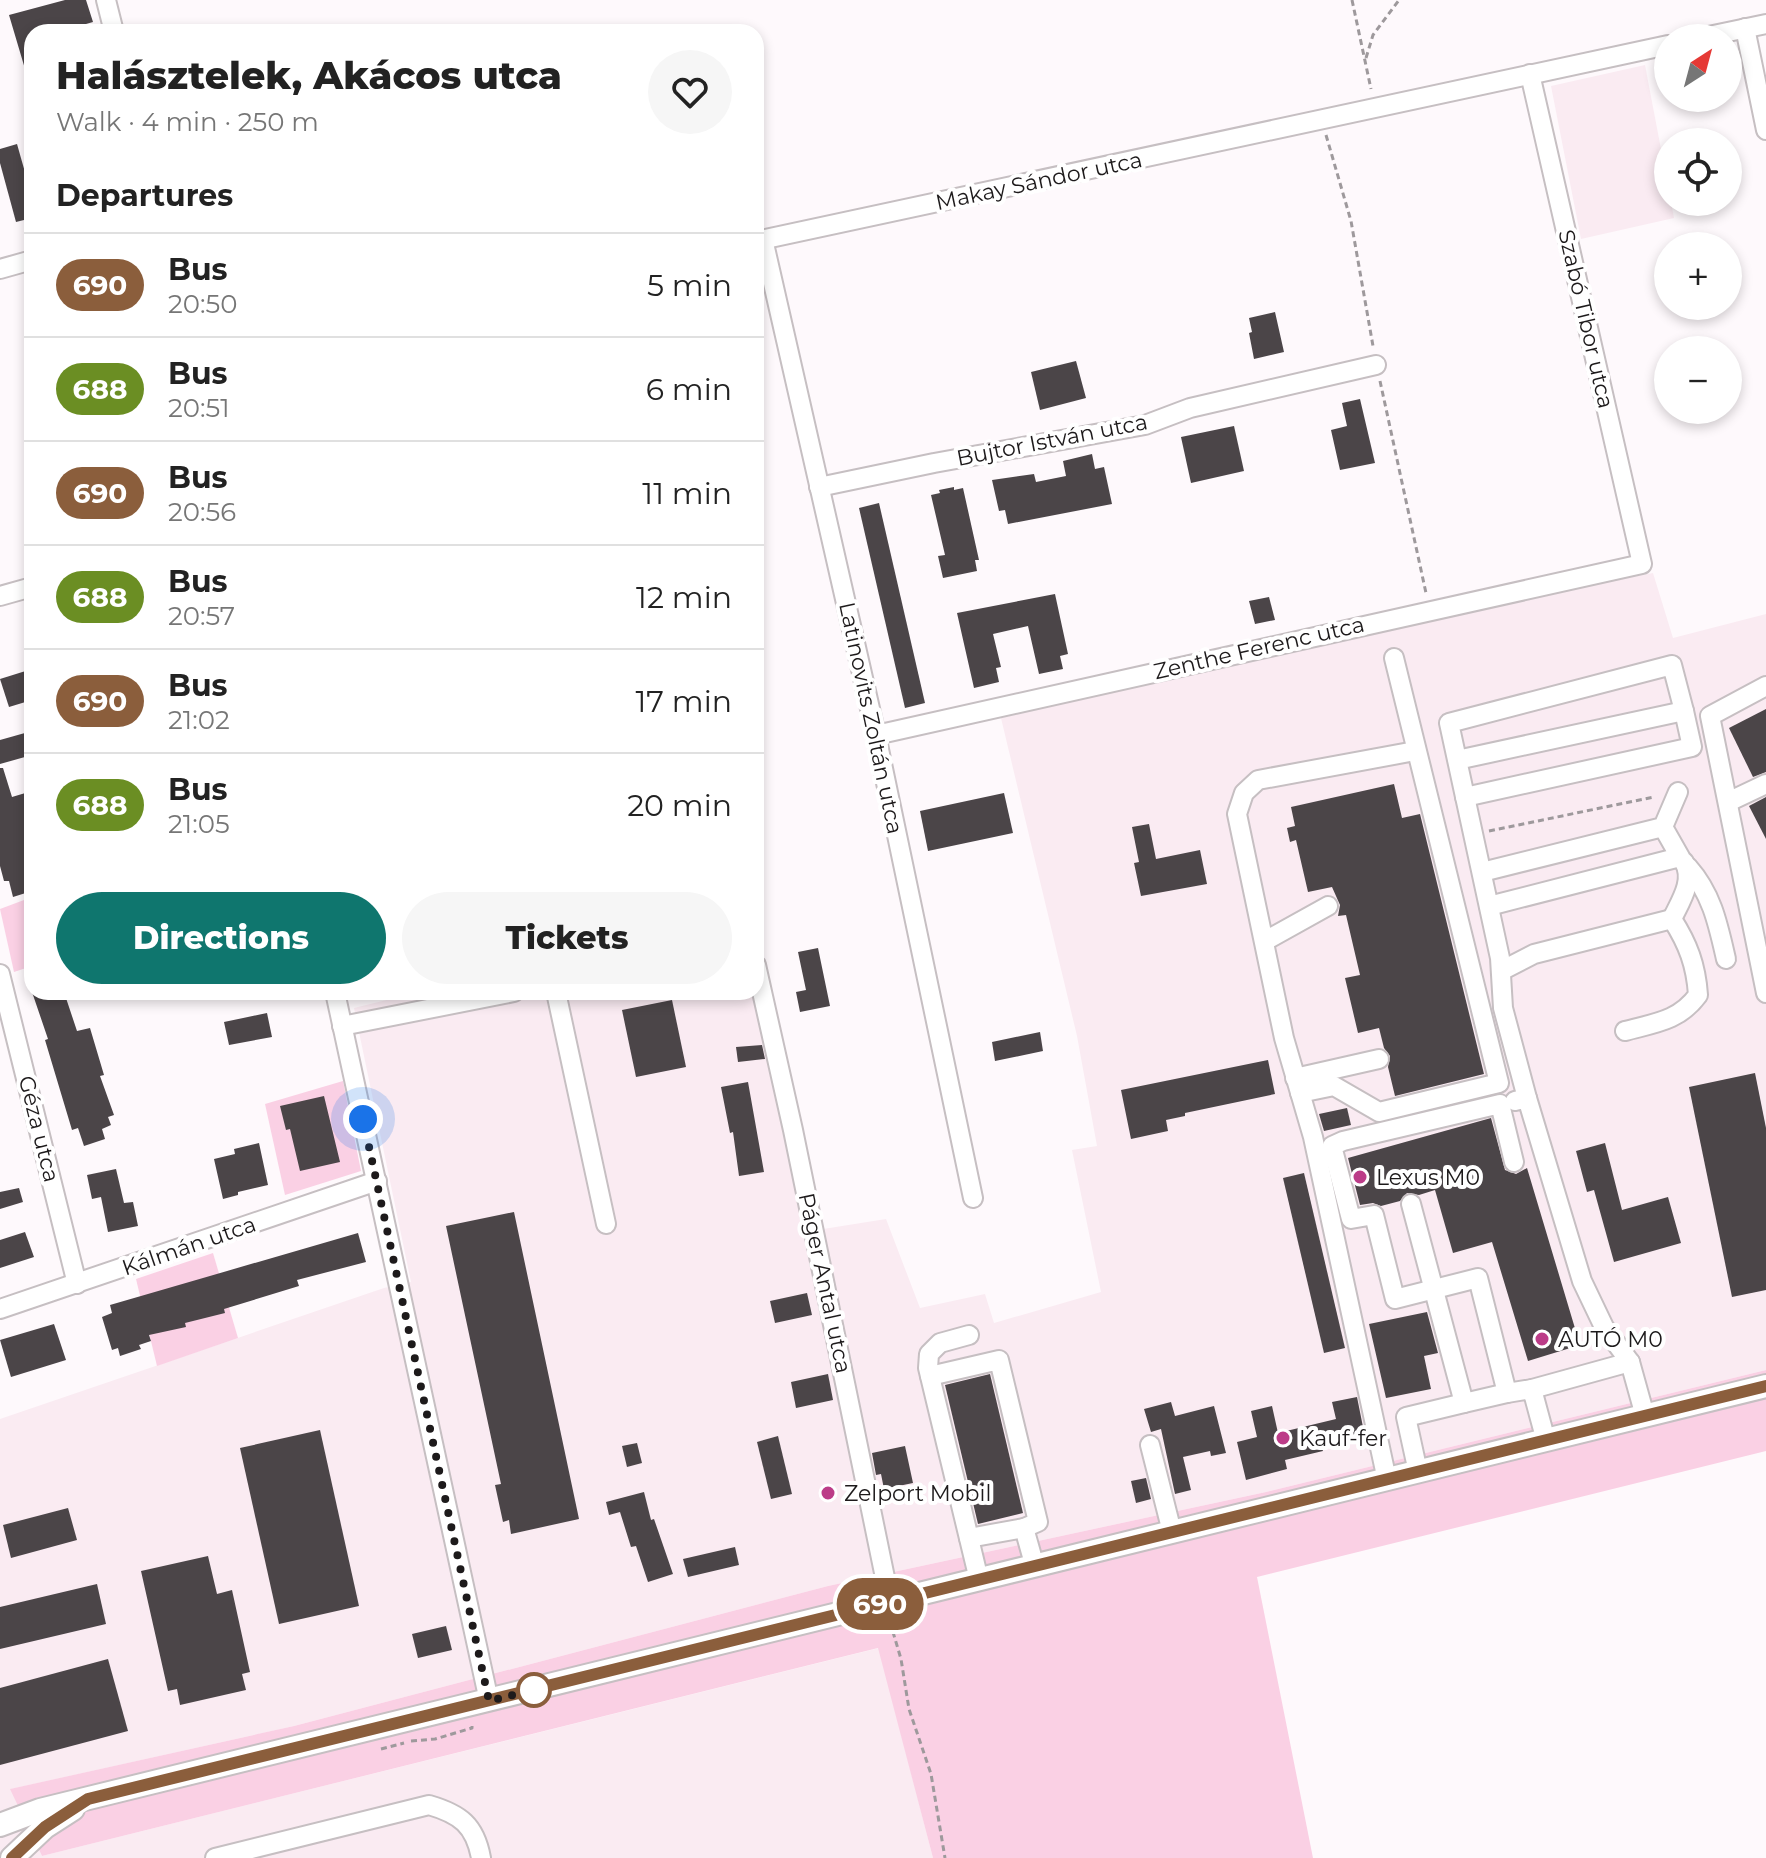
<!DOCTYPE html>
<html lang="en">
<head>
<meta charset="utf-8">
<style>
  :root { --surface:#fff; --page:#f6f6f6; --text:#222; --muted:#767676; --line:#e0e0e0; --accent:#0f766e }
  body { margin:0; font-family:Montserrat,sans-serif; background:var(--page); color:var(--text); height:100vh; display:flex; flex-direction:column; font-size:30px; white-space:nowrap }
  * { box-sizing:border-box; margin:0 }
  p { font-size:26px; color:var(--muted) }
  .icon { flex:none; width:44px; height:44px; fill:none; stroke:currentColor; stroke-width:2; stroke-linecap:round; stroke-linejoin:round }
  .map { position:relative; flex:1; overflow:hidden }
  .side { position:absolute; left:24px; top:24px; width:740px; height:976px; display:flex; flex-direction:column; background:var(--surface); border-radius:24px; box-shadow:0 4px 12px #0003 }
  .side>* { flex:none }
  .badge { padding:0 16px; border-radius:26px; font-size:28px; line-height:52px }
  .needle { width:52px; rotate:36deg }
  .buttons { position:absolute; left:1654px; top:24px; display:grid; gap:16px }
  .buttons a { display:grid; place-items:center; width:88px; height:88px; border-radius:50%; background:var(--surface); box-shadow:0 4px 12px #0003; font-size:40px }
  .you { position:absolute; width:40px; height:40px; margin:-20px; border:6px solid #fff; border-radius:50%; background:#1a73e8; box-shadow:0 0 0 12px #1a73e833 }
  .map>.badge { position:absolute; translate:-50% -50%; box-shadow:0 0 0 4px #fff }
  h2 { padding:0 32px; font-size:30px; line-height:72px }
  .round { display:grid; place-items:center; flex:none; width:84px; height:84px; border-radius:42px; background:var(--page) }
  .overview { display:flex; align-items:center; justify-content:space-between; height:136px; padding:0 32px }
  h1 { font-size:38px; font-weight:800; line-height:60px }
  .cta { display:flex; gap:16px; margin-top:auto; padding:16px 32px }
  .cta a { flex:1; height:92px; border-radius:48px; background:var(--accent); color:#fff; font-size:32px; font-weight:800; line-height:92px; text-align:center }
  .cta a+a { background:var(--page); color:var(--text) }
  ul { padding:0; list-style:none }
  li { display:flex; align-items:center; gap:24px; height:104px; padding:0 32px; border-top:2px solid var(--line) }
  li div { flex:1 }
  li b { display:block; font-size:30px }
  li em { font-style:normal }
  li .badge { min-width:88px; font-weight:700; text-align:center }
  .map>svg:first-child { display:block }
</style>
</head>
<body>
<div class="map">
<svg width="1766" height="1858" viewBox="0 0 1766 1858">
  <rect width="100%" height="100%" fill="#fef9fc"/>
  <g fill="#faebf2">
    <path d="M1645,65L1668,186V202H1671L1674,218L1581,239L1551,86Z"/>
    <path d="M1653,573L1673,638L1766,614V1370L1266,1492L828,1586L294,1726L11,1789L42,1856L879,1648L933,1858H0V1419L384,1288L411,1282L354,1008L419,992H756V940L817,1230L886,1219L920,1308L985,1294L994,1323L1101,1292L1072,1150L1097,1146L1077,1036L1001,718L1440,615Z"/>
  </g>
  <g fill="#fad0e4">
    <path d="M32,897V966L14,972L0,909Z"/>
    <path d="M343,1081L361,1171L285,1195L265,1104Z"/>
    <path d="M213,1253L238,1338L157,1366L136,1279Z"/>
    <path d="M1766,1370V1451L1257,1577L1313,1858H933L878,1648L42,1856L10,1789L294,1726L828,1586L1266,1492Z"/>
  </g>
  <g fill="#4b4548">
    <path d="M65,0H86L93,22L58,32H32V78L28,79L9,15Z"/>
    <path d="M17,144L32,197V218L16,222L0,163V149Z"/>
    <path d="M1275,312L1284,352L1254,359L1249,333L1252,332L1249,318Z"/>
    <path d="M1076,361L1086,398L1040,410L1031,372Z"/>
    <path d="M1360,399L1375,463L1340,470L1331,430L1347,426L1342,403Z"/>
    <path d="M1234,426L1244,471L1191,483L1181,437Z"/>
    <path d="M1092,454L1095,469L1104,467L1112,504L1008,524L1005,510L999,511L992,480L1034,474L1036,482L1066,476L1063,461Z"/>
    <path d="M954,487V490L963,488L979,560H975L977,571L943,578L938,556L945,555L931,495L940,493L939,490Z"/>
    <path d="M879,503L925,703L905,708L859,508Z"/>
    <path d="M1055,594L1068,654L1060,656L1063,669L1039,674L1028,626L993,634L1001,667L996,668L999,682L974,688L957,613Z"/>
    <path d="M1269,597L1275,620L1255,624L1249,601Z"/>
    <path d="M32,669V700L9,707L0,679Z"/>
    <path d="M1766,709V772L1753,777L1729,728Z"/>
    <path d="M32,731V755L0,764V740Z"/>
    <path d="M0,768H3L12,797L32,791V891L13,897L9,881H4L0,866Z"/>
    <path d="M1394,784L1402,818L1420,814L1484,1074L1395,1096L1388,1067L1390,1056L1384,1048L1379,1028L1358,1033L1345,978L1360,975L1346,915L1338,916L1340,905L1332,887L1308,892L1296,840L1290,842L1287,828L1295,826L1291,807Z"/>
    <path d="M1004,793L1013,833L928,851L920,811Z"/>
    <path d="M1766,797V839L1749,806Z"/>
    <path d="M1149,824L1156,859L1200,850L1207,884L1141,896L1134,863L1139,862L1132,827Z"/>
    <path d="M818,948L830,1006L800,1012L796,992L806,990L798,952Z"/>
    <path d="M32,992H64L77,1031L90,1028L104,1075L100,1076L114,1115L108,1117L111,1125L102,1129L105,1139L84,1146L78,1128L72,1130L45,1040L48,1039Z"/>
    <path d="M672,1000L686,1067L636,1077L622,1010Z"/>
    <path d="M267,1013L272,1037L229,1045L224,1022Z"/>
    <path d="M1040,1032L1043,1051L995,1061L992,1042Z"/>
    <path d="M762,1045L765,1059L738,1062L736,1047Z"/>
    <path d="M1268,1060L1275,1094L1185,1113V1116L1166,1120L1168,1131L1131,1139L1121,1090Z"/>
    <path d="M1755,1073L1766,1128V1290L1732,1297L1689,1087Z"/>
    <path d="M748,1082L764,1172L739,1176L733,1132L730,1133L721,1087Z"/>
    <path d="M324,1096L340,1162L300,1171L290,1129L286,1130L280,1106Z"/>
    <path d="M1347,1108L1351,1125L1324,1131L1319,1114Z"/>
    <path d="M1491,1118L1505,1170L1516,1174L1527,1168L1580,1345L1528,1361L1492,1242L1453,1253L1435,1190L1419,1195L1407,1193L1400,1201L1381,1206L1373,1203L1360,1205L1348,1158Z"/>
    <path d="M259,1143L268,1185L238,1192V1195L223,1199L214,1159L235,1154L234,1149Z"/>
    <path d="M1605,1143L1622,1210L1668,1197L1681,1243L1614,1262L1594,1190L1587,1192L1576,1151Z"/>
    <path d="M116,1169L124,1203L133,1202L138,1226L108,1232L101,1197L92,1199L87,1175Z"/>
    <path d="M1304,1173L1345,1348L1324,1353L1283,1178Z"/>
    <path d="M19,1188L23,1202L0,1209V1192Z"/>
    <path d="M514,1212L579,1519L511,1534L509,1520L503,1522L495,1485L501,1484L446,1226Z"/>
    <path d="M25,1232L34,1257L0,1268V1240Z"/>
    <path d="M358,1233L366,1262L297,1280L299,1286L224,1309L225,1313L185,1323L186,1327L149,1335L151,1341L139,1345L141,1349L120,1356L118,1348L112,1350L102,1317L112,1313L110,1305Z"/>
    <path d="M807,1293L812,1315L775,1323L770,1301Z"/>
    <path d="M1427,1312L1438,1353L1424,1356L1431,1389L1386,1398L1369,1324Z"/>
    <path d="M54,1324L66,1360L11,1377L0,1340Z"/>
    <path d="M828,1374L833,1400L796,1408L791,1382Z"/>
    <path d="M990,1374L1023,1513L978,1524L945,1385Z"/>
    <path d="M1357,1397L1364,1432L1320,1442L1323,1451L1285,1460L1287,1469L1246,1480L1237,1442L1257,1437L1251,1411L1272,1406L1278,1433L1336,1419L1332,1402Z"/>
    <path d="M1171,1402L1175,1416L1214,1406L1226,1453L1211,1456L1210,1451L1183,1457L1191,1490L1175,1494L1161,1429L1151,1432L1144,1409Z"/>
    <path d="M320,1430L359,1606L279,1624L240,1448Z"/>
    <path d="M778,1436L792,1494L771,1499L757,1442Z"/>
    <path d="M637,1443L642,1463L627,1467L622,1446Z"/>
    <path d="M905,1446L913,1483L884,1489L881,1474L876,1475L872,1453Z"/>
    <path d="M1146,1478L1151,1499L1136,1503L1131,1481Z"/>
    <path d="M644,1492L651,1520L654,1519L673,1574L648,1582L636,1546L631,1547L620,1512L609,1515L606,1502Z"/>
    <path d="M68,1508L77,1540L11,1558L3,1525Z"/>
    <path d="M735,1547L739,1565L688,1577L683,1559Z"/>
    <path d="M208,1556L217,1594L232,1590L250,1672L242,1674L246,1690L180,1705L177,1689L168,1691L141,1571Z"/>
    <path d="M97,1584L106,1624L0,1649V1607Z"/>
    <path d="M446,1626L452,1650L418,1658L412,1634Z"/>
    <path d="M108,1659L128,1731L0,1765V1688Z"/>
  </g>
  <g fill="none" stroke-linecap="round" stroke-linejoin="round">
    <g stroke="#c6bfc2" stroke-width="22">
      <g id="minor">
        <path d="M106,0L114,32"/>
        <path d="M1745,28L1766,130"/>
        <path d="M1699,38L1766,24"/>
        <path d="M763,239L876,735L973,1198"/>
        <path d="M756,241L1668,45"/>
        <path d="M0,269L32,260"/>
        <path d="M819,487L934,463L1145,425L1190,408L1376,365"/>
        <path d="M0,596L32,587"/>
        <path d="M1766,686L1710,716L1766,993"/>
        <path d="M876,735L1642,564L1530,74"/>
        <path d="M1457,760L1684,711L1672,665L1449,723L1500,958L1503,1008L1527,1098"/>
        <path d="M1465,797L1692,747L1684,711"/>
        <path d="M1728,802L1766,784"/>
        <path d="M1688,867C1712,894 1718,924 1726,959"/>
        <path d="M1482,872L1663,827L1678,792"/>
        <path d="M1489,906L1680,857L1663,827"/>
        <path d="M1672,919C1680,902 1695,880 1684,862"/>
        <path d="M1265,941L1328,906"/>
        <path d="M756,965L793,1130L890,1602"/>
        <path d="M1501,971L1534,954L1672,919C1688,944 1696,965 1698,995C1679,1021 1655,1023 1625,1031"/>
        <path d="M0,974L77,1284"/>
        <path d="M335,992L489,1701"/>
        <path d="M556,992L606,1224"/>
        <path d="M342,1026L514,992"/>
        <path d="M1295,1078L1379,1059"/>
        <path d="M1300,1093L1334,1086L1379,1112L1499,1083L1394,658"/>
        <path d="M1515,1101L1527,1098L1582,1281L1604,1327L1630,1362L1645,1416"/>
        <path d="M1514,1162L1500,1104L1343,1141L1332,1146L1351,1219L1374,1215L1395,1299L1478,1278L1507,1393L1532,1389L1546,1441"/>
        <path d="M1411,1204L1464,1403L1406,1417L1418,1472"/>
        <path d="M0,1309L377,1181"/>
        <path d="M969,1335L940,1343L929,1354L928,1368L979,1580"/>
        <path d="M930,1376L999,1360L1038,1522L1024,1528L969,1538"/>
        <path d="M1532,1389L1630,1362"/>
        <path d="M1464,1403L1507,1393"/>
        <path d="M1150,1445L1172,1532"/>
        <path d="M1387,1480L1313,1137L1284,1038L1237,814L1244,793L1258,780L1415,751"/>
        <path d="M1024,1528L1035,1567"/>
        <path d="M215,1858L429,1805C460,1814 475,1825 481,1858"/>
      </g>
    </g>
    <g stroke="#c6bfc2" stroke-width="26">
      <g id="major">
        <path d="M0,1825L40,1810L1766,1386"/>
        <path d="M12,1858L45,1827L73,1809"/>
      </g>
    </g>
    <g stroke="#9e999c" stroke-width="3" stroke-dasharray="6 4" stroke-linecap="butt">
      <path d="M1352,0L1371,89"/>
      <path d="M1366,58L1373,35L1399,0"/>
      <path d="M1326,135L1351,221L1373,346"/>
      <path d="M1380,381L1426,593"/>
      <path d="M1489,831L1654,797"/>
      <path d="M890,1622L901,1659L909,1709L931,1774L945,1858"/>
      <path d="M411,1741L435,1739L472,1728V1726"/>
      <path d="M381,1749L404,1743"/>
    </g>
    <use href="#minor" stroke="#fff" stroke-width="18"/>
    <use href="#major" stroke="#fff" stroke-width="22"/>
  </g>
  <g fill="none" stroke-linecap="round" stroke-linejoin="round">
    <g stroke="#fff" stroke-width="18">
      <path id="line" d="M12,1858L45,1827L88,1799L1766,1386"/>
    </g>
    <use href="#line" stroke="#8b5e3c" stroke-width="12"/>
    <path stroke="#1d1a1b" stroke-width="8" stroke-dasharray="0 14.4" d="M363,1119L489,1701L546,1687L534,1690"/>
  </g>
  <g fill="#bc3c88" stroke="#fff" stroke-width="3">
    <circle cx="1360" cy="1177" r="8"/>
    <circle cx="1542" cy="1339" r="8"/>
    <circle cx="1283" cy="1438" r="8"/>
    <circle cx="828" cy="1493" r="8"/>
  </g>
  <circle fill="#fff" stroke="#8b5e3c" stroke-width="4" cx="534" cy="1690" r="16"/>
  <g text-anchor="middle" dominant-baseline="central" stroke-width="8" stroke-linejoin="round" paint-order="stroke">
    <g font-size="22" fill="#1d1a1b" stroke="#fff">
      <text transform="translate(1039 181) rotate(-12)">Makay Sándor utca</text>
      <text transform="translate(1586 319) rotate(77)">Szabó Tibor utca</text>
      <text transform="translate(1052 440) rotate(-11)">Bujtor István utca</text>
      <text transform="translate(1259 648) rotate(-13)">Zenthe Ferenc utca</text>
      <text transform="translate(871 718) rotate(78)">Latinovits Zoltán utca</text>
      <text transform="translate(39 1129) rotate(76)">Géza utca</text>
      <text transform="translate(189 1246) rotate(-19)">Kálmán utca</text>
      <text transform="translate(825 1283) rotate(78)">Páger Antal utca</text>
    </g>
    <g font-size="22" fill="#1d1a1b" stroke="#fff" text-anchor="start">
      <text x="1376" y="1177">Lexus M0</text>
      <text x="1558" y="1339">AUTÓ M0</text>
      <text x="1299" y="1438">Kauf-fer</text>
      <text x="844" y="1493">Zelport Mobil</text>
    </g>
  </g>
</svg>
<div class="buttons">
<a><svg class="needle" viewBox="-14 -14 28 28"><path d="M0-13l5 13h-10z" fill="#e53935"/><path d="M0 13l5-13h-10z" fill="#767676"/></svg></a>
<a><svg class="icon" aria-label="locate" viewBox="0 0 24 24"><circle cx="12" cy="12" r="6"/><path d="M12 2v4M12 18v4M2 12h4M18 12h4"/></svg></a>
<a>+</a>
<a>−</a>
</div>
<div class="you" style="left:363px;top:1119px"></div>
<b class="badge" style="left:880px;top:1604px;background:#8b5e3c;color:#fff">690</b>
<section class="side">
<div class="overview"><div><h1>Halásztelek, Akácos utca</h1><p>Walk · 4 min · 250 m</p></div><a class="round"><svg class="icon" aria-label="heart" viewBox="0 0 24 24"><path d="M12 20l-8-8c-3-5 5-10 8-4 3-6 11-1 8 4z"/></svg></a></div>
<h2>Departures</h2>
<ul>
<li><span class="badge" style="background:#8b5e3c;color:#fff">690</span><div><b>Bus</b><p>20:50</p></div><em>5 min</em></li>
<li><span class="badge" style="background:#6b8e23;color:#fff">688</span><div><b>Bus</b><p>20:51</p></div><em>6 min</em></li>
<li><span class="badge" style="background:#8b5e3c;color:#fff">690</span><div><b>Bus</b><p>20:56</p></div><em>11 min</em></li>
<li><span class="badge" style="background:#6b8e23;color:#fff">688</span><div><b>Bus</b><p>20:57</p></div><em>12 min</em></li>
<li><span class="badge" style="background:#8b5e3c;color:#fff">690</span><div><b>Bus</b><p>21:02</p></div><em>17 min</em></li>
<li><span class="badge" style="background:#6b8e23;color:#fff">688</span><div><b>Bus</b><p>21:05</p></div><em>20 min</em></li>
</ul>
<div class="cta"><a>Directions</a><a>Tickets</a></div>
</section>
</div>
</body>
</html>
